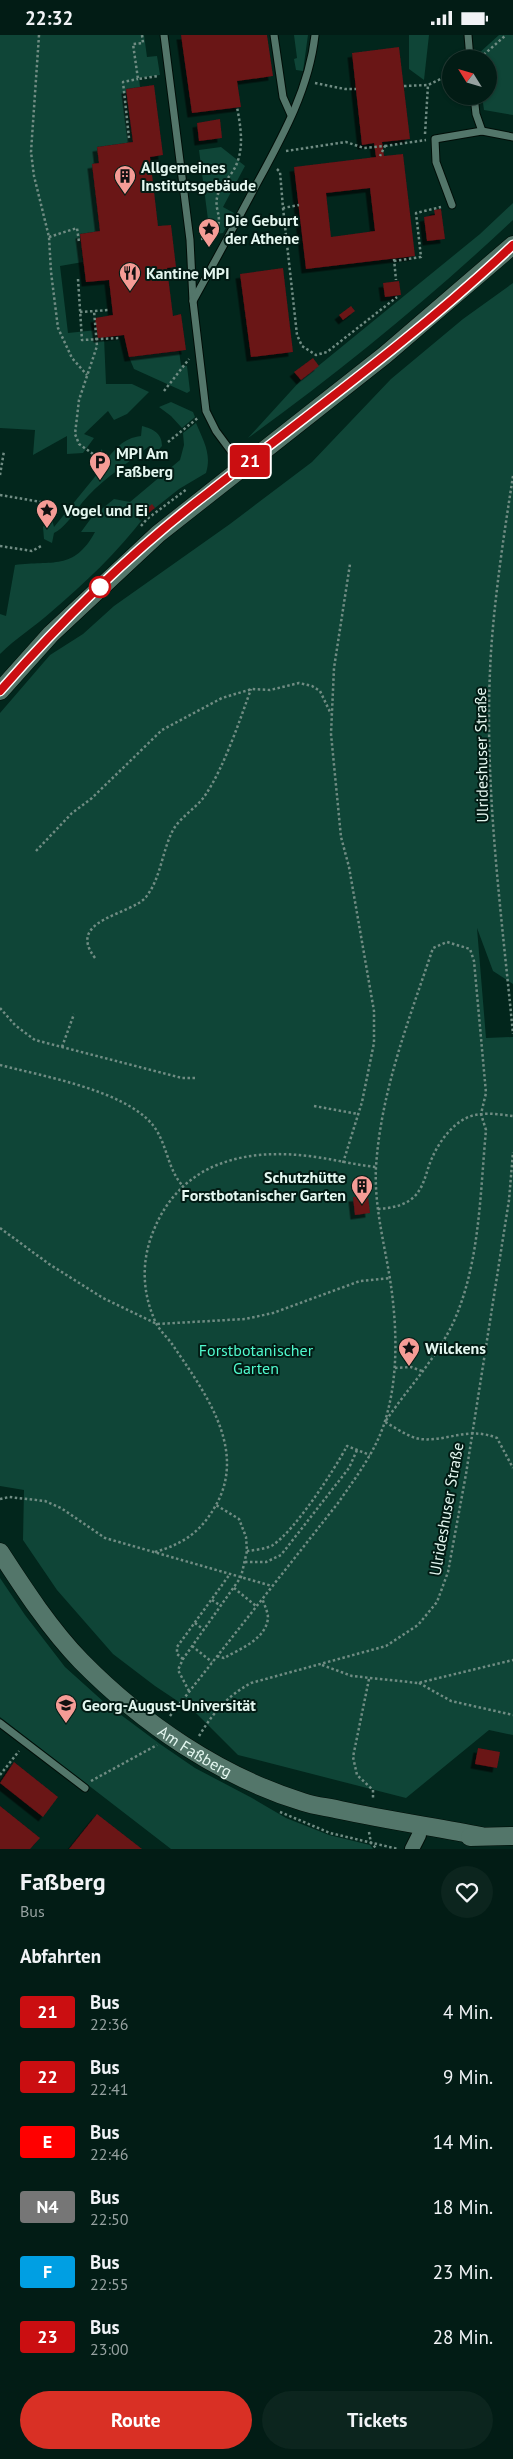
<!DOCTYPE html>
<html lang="de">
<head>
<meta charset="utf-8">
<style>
  :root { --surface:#021c15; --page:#0c251e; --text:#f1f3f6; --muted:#96a1a0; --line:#233a34; --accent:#d93025 }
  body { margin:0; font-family:"PT Sans",sans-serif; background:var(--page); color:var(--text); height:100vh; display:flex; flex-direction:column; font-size:19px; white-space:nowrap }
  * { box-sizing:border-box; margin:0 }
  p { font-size:16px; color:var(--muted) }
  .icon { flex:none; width:28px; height:28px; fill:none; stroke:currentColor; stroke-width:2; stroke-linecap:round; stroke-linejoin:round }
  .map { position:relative; height:1814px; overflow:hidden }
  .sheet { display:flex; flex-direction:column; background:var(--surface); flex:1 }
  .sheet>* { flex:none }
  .badge { padding:0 10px; border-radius:4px; font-size:18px; line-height:32px }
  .needle { width:32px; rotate:307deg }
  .buttons { position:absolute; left:442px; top:15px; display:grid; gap:10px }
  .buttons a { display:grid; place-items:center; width:55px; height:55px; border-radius:50%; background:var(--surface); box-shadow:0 1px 4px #0004,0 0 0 1px var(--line); font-size:25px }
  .map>.badge { position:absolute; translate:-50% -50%; box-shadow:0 0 0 2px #fff }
  h2 { padding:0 20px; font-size:19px; line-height:45px }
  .round { display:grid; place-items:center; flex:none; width:52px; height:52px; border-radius:26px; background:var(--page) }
  .head { display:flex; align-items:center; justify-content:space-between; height:85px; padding:0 20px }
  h1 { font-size:24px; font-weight:700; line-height:38px }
  .action { display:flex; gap:10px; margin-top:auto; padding:10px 20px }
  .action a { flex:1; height:58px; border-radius:30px; background:var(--accent); color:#fff; font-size:20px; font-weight:700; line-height:58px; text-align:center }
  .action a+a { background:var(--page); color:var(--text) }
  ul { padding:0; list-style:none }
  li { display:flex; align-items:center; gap:15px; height:65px; padding:0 20px }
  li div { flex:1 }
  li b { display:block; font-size:19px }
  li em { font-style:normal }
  li .badge { min-width:55px; font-weight:700; text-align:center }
  .status { display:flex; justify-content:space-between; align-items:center; height:35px; padding:0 25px; background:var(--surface); direction:ltr }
  .status svg { height:14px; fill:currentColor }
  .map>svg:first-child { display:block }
</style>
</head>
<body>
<div class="status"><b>22:32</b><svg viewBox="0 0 49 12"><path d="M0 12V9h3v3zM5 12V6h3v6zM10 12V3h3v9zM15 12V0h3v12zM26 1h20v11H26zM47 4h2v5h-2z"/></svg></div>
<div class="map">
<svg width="513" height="1814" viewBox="0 0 513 1814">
  <defs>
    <filter id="shadow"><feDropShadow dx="-4.5" dy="4.5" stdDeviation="0" flood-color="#0009"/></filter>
  </defs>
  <rect width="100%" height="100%" fill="#02261c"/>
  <g fill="#0f4537">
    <path d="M0,0H144L147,22L157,21L160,40L139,43L140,52L126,54L133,107L97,112L99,128L92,129L100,196L80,199L83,227L60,231L68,298L97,295L98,303L104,302L106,349H132L149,357L127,379L114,385L108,376L84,399L94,403L83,418L67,419V401L33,420L35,395L0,393Z"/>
    <path d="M294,0H308L303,36L296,35L294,24L297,23Z"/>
    <path d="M409,0H429L424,45L409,34Z"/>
    <path d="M499,0H513V80L484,75L482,61H489V24H478V19Z"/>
    <path d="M221,112L245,131L223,172L234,178L223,198L210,200L199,115Z"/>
    <path d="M513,168V185C430,263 341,336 248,403L301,345L480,199Z"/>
    <path d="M513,248V949L493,936L477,893L486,1003L513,1002V1700L489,1695L406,1763L238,1720L197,1679L155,1651L113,1619L57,1555L23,1505L24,1455L0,1451V678L50,620L83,599L114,571L230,489L312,427L391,344L463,284Z"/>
    <path d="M179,316L181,330L187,331L190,356L187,358L134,334L129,322Z"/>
    <path d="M171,367L193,377L195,382L182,393L171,381L159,372Z"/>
    <path d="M196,388C203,405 212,419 206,438L179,454L155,473L152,470L142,477L145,481C118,517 85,548 51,577C34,592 16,603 0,619V579L6,581L15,530C52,525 74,536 95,497H81L92,482L114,464L130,467L180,425L184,410L183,398Z"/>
    <path d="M142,391C153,394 162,398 162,411L151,423L148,412C128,428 106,442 88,461C77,472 68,491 54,498L52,508L44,504L43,492L51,480L54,492L98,438L96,422L102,414L104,428C114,415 123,403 141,401Z"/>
    <path d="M0,1543L25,1580L65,1632L105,1668L160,1709L195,1733L252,1763L286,1783L329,1800L370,1810L373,1814H171L0,1682Z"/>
  </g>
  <g fill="#6b1317" fill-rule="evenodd" filter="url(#shadow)">
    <path d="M181,0H267L273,41L237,46L241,72L192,78Z"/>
    <path d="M399,12L410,104L382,107L384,121L403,119L415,221L306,234L294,132L376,122L374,108L362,110L352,18ZM370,153L375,196L331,202L326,158Z"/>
    <path d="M154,50L163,120L150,122L158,191L171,190L176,232L167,233L173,281L181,279L186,315L129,322L124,300L98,303L95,283L113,280L109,245L86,247L80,199L100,196L92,129L99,128L97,112L133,107L126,54Z"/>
    <path d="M220,84L222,103L199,106L197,88Z"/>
    <path d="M441,174L445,204L427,206L424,182L435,180L434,175Z"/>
    <path d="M283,233L293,317L251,322L240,239Z"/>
    <path d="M399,246L401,260L385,262L383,248Z"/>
    <path d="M351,271L355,276L343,285L339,280Z"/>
    <path d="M313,323L319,331L301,345L294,337Z"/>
    <path d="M152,469L155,473L145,481L142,478Z"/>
    <path d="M368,1161L370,1178L355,1180L353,1162Z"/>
    <path d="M478,1713L500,1717L497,1733L475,1729Z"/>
    <path d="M14,1727L58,1762L43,1782L0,1748Z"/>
    <path d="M0,1771L40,1803L30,1814H0Z"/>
    <path d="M97,1779L142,1814H69Z"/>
  </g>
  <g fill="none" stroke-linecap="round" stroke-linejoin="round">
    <g stroke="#000d07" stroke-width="9">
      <g id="service">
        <path d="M164,0L190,205L193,266L206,376L216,396L242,431"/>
        <path d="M274,0L283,62L291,80"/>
        <path d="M468,0L470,24"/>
        <path d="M474,61L476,79L482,96"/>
        <path d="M452,170L436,127L435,104L482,96L513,102"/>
        <path d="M193,266C214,228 235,190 255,152C281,104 309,55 315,0"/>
        <path d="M0,1688L85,1753"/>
      </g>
    </g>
    <g stroke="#000d07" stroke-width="16">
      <path id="minor" d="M412,1814L419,1800"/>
    </g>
    <g stroke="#000d07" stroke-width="19">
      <g id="tertiary">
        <path d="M0,656L51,599L158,499L385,320L513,210"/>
        <path id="s1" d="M0,1517C24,1554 50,1594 81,1626C142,1688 219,1741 303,1767C315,1771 327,1772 340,1775C387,1785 434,1792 481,1801"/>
        <path d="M470,1802L513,1801"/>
      </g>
    </g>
    <g stroke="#708c83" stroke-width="2.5" stroke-dasharray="2.5 2.5" stroke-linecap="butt">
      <path d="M39,0L31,117L34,141L49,202L51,237L58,293L72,323L87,340"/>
      <path d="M142,0L143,8L133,9L138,44L158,41"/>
      <path d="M480,23L506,0"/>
      <path d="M315,48L345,54H356"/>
      <path d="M404,51L428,50L451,39"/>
      <path d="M425,99L428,50"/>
      <path d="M129,103L123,47L138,44"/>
      <path d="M385,111L426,105"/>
      <path d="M286,116L346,107L364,113L385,111L380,121"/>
      <path d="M277,134L280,137L283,173L299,170"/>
      <path d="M283,173L297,300L302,311L316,320L327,317L397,262"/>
      <path d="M49,202L77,193L79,207"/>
      <path d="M212,203C227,181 212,177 218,159C220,150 228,144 233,136C245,117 241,93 237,72"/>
      <path d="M201,204L213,202"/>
      <path d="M394,224L396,245"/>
      <path d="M394,226L421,222L416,178L441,172"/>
      <path d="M78,244L82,305L119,303"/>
      <path d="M80,277L109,275"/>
      <path d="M164,356L189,324"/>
      <path d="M168,407L199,382"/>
      <path d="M93,419L79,409L75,399L79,365L97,311L94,276"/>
      <path d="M0,440L4,416"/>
      <path d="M513,441C504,499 495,558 491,617C483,745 501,873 513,999"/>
      <path d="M0,460L53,469"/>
      <path d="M141,491L147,484L187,454"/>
      <path d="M0,511L32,516L43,510"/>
      <path d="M36,816L72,778L92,763L162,695L222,663L252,654L270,655L299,648L312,651L320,656L331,679"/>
      <path d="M95,923C65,884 132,880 146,862C161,843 162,816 173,795C181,781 197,773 206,759C224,732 240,685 251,654"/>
      <path d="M0,973L15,990L35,1005L182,1043H197"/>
      <path d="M62,1012L74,979"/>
      <path d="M0,1030C42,1041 123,1055 152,1089C167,1107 167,1133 182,1150"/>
      <path d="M314,1071L358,1079"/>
      <path d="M343,1128L362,1067L374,1008V976L349,832L341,802L331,699L334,633L350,529"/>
      <path d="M378,1174C391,1173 404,1171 414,1162C425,1151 426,1136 432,1123C441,1103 458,1080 482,1079C492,1078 503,1080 513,1081"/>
      <path d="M0,1193L49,1229L103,1263L157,1289L245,1284L273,1278L360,1246L390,1243"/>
      <path d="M395,1333L411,1332L422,1336"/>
      <path d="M0,1464L9,1462L45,1466L61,1473L105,1503L272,1551"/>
      <path d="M247,1516C255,1515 266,1514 273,1510C296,1494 333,1437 347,1411L370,1420"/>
      <path d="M155,1517C183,1509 201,1497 216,1470C248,1413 203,1355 172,1309C167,1302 160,1296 156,1288C142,1258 141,1227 153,1197C181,1126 247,1112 316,1122C337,1125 356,1130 376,1132"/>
      <path d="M245,1527H266L281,1520L349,1433L357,1415"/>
      <path d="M234,1553L256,1571"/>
      <path d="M212,1565L221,1571"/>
      <path d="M195,1588L204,1595"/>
      <path d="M192,1611L212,1627"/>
      <path d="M217,1621L224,1623C240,1614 266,1604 268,1583C268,1577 264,1569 262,1563"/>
      <path d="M183,1624L177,1619V1612L230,1539"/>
      <path d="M322,1630L352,1641L418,1648L513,1625"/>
      <path d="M369,1644L353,1722L357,1740L373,1755V1765"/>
      <path d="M419,1648L451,1666L513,1680"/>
      <path d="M189,1656L178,1635L183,1624L241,1542L247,1516L246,1502L239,1484L216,1470"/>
      <path d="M170,1681L338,1468C356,1442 376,1416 385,1386C399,1341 397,1290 390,1244C384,1207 374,1170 376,1132C381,1055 409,985 433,913L447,907L470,914L474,926L486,1058L481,1079L486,1095C480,1159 480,1227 454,1286C437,1323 407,1354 385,1387C396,1393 408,1402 420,1404C448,1407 467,1391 497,1403L513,1433"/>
      <path d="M199,1701C213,1678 227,1661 251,1648L386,1611L418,1590L437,1567L448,1537L466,1439L509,1165L513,1117"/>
      <path d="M0,1740L19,1716"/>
      <path d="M91,1746L157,1710"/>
      <path d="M280,1777L330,1798L398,1814"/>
      <path d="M369,1797L371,1808L377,1814"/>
    </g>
    <use href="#service" stroke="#53766a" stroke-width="7"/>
    <use href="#minor" stroke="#53766a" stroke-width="14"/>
    <use href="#tertiary" stroke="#53766a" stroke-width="18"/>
  </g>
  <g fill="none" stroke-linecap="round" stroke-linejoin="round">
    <g stroke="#fff" stroke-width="11">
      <path id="line" d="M0,656C63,584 132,516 208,458C311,377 418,300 513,210"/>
    </g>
    <use href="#line" stroke="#cb0e11" stroke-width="8"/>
  </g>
  <defs>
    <g id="building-pin" transform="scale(1.125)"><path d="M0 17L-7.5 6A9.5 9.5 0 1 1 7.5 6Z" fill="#f59c96" stroke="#021b14"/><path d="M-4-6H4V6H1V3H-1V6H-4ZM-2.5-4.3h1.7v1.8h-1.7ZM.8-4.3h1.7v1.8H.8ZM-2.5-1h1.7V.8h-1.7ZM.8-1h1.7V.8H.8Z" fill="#111"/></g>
    <g id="sight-pin" transform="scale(1.125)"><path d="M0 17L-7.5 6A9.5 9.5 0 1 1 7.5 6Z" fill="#f59c96" stroke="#021b14"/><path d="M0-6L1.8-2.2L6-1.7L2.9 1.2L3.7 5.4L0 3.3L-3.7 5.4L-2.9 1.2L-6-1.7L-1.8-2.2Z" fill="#111"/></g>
    <g id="restaurant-pin" transform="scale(1.125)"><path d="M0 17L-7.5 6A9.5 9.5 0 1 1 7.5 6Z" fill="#f59c96" stroke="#021b14"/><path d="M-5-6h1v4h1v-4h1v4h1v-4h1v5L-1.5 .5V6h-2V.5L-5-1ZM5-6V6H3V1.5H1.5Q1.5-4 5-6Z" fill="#111"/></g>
    <g id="parking-pin" transform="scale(1.125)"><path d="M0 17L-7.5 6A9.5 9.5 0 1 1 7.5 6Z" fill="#f59c96" stroke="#021b14"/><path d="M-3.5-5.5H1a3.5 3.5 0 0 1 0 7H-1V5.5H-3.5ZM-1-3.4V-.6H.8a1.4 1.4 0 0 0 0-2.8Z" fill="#111"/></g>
    <g id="university-pin" transform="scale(1.125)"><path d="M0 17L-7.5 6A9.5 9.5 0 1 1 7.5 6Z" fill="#f59c96" stroke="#021b14"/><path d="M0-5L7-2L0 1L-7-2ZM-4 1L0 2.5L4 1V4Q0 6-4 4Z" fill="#111"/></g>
  </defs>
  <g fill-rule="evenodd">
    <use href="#building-pin" x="125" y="141"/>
    <use href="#sight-pin" x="209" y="194"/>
    <use href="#restaurant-pin" x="130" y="238"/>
    <use href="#parking-pin" x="100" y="427"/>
    <use href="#sight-pin" x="47" y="475"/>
    <use href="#building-pin" x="362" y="1151"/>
    <use href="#sight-pin" x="409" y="1313"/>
    <use href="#university-pin" x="66" y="1670"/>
  </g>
  <circle fill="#fff" stroke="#cb0e11" stroke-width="2.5" cx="100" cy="552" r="10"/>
  <g text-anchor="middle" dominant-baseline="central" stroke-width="4" stroke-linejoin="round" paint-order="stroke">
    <g font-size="16" font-weight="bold" fill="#e4f7f0" stroke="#021b14" text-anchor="start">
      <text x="141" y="132">Allgemeines<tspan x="141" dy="18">Institutsgebäude</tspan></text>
      <text x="225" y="185">Die Geburt<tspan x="225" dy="18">der Athene</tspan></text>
      <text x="146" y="238">Kantine MPI</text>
      <text x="116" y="418">MPI Am<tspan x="116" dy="18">Faßberg</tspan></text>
      <text x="63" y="475">Vogel und Ei</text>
      <text x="346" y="1142" text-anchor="end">Schutzhütte<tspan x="346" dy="18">Forstbotanischer Garten</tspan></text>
      <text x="425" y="1313">Wilckens</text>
      <text x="82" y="1670">Georg-August-Universität</text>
    </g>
    <g font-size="16" fill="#e4f7f0" stroke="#021b14">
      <text transform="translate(481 720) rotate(-91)">Ulrideshuser Straße</text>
      <text transform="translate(446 1474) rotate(-80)">Ulrideshuser Straße</text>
      <text stroke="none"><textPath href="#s1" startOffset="282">Am Faßberg</textPath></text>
    </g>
    <g font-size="16" fill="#50f9cd" stroke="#021b14">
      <text x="256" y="1315">Forstbotanischer<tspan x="256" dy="18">Garten</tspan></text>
    </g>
  </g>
</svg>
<div class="buttons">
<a><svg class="needle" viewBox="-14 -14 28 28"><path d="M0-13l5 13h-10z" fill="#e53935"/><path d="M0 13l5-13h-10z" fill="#96a1a0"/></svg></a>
</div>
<b class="badge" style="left:250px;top:426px;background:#cb0e11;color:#fff">21</b>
</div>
<section class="sheet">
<div class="head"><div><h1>Faßberg</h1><p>Bus</p></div><a class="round"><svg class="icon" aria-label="heart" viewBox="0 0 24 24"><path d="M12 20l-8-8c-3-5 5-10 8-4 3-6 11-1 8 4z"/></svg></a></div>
<h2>Abfahrten</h2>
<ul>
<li><span class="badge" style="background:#cb0e11;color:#fff">21</span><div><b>Bus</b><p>22:36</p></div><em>4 Min.</em></li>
<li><span class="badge" style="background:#cb0e11;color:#fff">22</span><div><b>Bus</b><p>22:41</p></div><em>9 Min.</em></li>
<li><span class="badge" style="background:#f00;color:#fff">E</span><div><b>Bus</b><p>22:46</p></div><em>14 Min.</em></li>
<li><span class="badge" style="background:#767676;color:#fff">N4</span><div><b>Bus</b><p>22:50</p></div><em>18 Min.</em></li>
<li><span class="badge" style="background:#009fe3;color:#fff">F</span><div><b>Bus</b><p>22:55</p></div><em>23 Min.</em></li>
<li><span class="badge" style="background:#cb0e11;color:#fff">23</span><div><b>Bus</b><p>23:00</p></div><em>28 Min.</em></li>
</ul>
<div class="action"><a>Route</a><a>Tickets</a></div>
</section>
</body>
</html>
